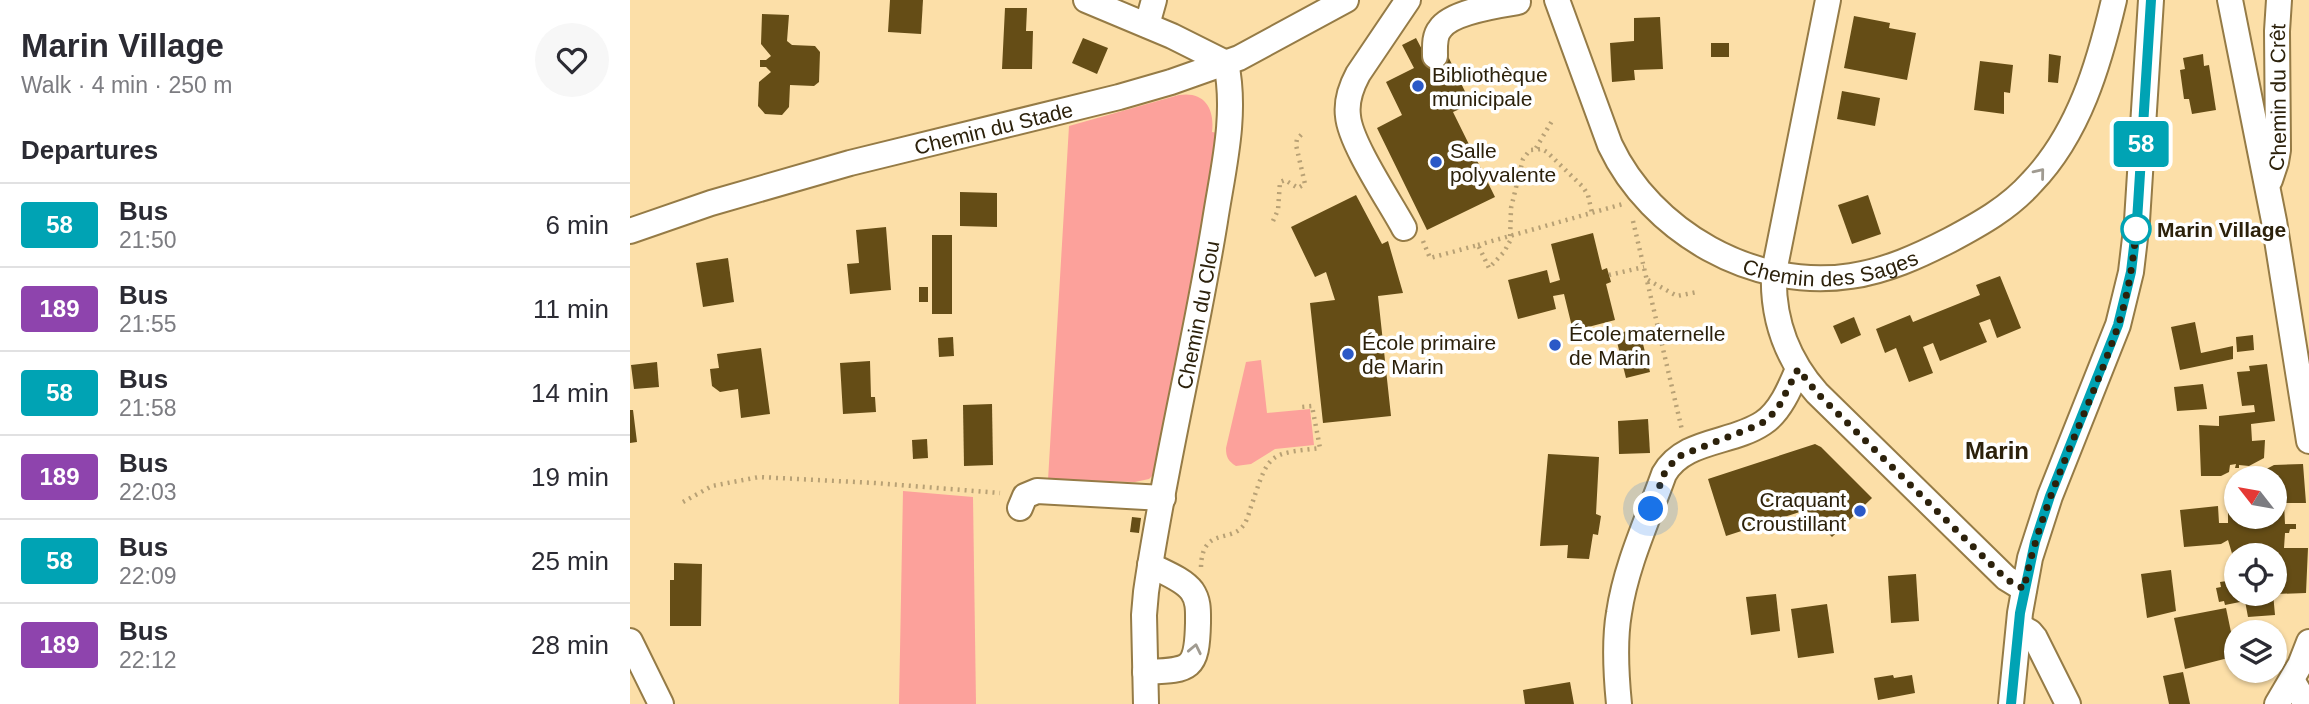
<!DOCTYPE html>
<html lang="en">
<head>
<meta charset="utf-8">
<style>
  :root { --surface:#fff; --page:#f7f7f7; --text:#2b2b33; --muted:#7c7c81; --line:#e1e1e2 }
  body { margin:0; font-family:Arial,sans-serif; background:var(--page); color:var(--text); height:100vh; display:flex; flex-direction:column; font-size:26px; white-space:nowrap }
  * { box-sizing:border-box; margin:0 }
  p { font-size:23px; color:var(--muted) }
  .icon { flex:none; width:38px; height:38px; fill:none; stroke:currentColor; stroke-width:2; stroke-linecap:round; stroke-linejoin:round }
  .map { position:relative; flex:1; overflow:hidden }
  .details { display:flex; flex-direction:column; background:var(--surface); width:630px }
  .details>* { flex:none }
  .badge { padding:0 14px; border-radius:5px; font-size:24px; line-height:46px }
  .needle { width:46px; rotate:301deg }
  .tools { position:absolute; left:1594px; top:466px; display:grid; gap:14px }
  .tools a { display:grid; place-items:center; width:63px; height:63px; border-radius:50%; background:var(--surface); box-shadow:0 2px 5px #0004; font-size:35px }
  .you { position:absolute; width:35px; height:35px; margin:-18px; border:5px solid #fff; border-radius:50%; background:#1a73e8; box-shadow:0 0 0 10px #1a73e833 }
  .map>.badge { position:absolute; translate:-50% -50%; box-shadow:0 0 0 4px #fff }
  h2 { padding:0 21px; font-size:26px; line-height:63px }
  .round { display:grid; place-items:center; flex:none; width:74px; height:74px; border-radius:37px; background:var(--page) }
  .headline { display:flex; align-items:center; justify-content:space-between; height:119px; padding:0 21px }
  h1 { font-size:33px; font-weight:700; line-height:52px }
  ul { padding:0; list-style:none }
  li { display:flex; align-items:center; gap:21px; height:84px; padding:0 21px; border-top:2px solid var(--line) }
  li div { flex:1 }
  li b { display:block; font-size:26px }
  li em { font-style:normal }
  li .badge { min-width:77px; font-weight:700; text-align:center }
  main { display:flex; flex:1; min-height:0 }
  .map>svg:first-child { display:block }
</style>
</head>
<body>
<main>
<section class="details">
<div class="headline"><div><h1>Marin Village</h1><p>Walk · 4 min · 250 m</p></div><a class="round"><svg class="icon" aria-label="heart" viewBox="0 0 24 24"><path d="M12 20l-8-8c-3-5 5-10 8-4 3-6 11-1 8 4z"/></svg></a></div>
<h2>Departures</h2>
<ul>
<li><span class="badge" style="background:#00a3b4;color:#fff">58</span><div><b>Bus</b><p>21:50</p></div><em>6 min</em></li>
<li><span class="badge" style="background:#8e44ad;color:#fff">189</span><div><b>Bus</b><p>21:55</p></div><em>11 min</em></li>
<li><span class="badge" style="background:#00a3b4;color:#fff">58</span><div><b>Bus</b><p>21:58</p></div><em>14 min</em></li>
<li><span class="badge" style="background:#8e44ad;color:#fff">189</span><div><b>Bus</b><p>22:03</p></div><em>19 min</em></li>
<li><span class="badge" style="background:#00a3b4;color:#fff">58</span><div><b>Bus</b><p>22:09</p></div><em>25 min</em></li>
<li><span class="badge" style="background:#8e44ad;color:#fff">189</span><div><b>Bus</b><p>22:12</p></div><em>28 min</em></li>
</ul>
</section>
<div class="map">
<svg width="1679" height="704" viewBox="0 0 1679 704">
  <rect width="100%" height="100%" fill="#fcdfa8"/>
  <g fill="#fca19b">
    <path d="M549,95C574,91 585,108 582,132L588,133L559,302L524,474L519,479L505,482L418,480L439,126Z"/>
    <path d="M631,360L637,413L680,409L684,445L645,449L621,464L606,466C598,461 596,457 596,448L616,362Z"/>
    <path d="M273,491L343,497L346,704H269Z"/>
  </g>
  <g fill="#654d16">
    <path d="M260,0H293L291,34L258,32Z"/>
    <path d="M375,8H397L396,31H403L402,69H372Z"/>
    <path d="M132,14L159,15L157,41L162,45L185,46L190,52L189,82L184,86L160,85L159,107L152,115L135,114L128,106L129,82L141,72L136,67H130V60H136L141,56L131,44Z"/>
    <path d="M1224,16L1260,23L1259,28L1286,33L1277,80L1214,68Z"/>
    <path d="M1030,17L1033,69L1004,70L1005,80L982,82L980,43L1004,41V18Z"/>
    <path d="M453,38L478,48L467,74L442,63Z"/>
    <path d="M786,38L798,61L816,52L841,104L823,112L865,197L797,230L747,128L772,115L756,82L784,68L772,45Z"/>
    <rect x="1081" y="43" width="18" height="14"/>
    <path d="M1419,54L1431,56L1428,83L1418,82Z"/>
    <path d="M1573,54L1574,66L1579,65L1586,110L1562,114L1559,99H1554L1550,70L1555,69L1553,58Z"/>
    <path d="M1350,61L1383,65L1380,93L1374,92V114L1344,110Z"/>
    <path d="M1212,91L1250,98L1245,126L1207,119Z"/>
    <path d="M330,192L367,193V227L330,226Z"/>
    <path d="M726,195L752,244L758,241L773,293L748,296L761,416L693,423L680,303L705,300L696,272L685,277L661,227Z"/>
    <path d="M1238,195L1251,234L1222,244L1208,205Z"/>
    <path d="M256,227L261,290L220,294L217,264L229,263L226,230Z"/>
    <path d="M963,233L972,270L977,268L981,282L976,284L985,320L943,331L934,294L923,296L926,309L888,319L878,280L917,270L920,283L930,280L921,244Z"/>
    <rect x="302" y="235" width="20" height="79"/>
    <path d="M98,258L104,302L73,307L66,263Z"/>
    <path d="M1370,276L1391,328L1367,338L1360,319L1349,323L1357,342L1310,361L1303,343L1293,347L1303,373L1279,382L1266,348L1255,353L1246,329L1280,315L1283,322L1350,295L1346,285Z"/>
    <rect x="289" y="287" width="9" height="15"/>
    <path d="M1224,317L1231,335L1211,344L1203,326Z"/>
    <path d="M1565,322L1571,353L1603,346V359L1550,370L1541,327Z"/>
    <path d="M1009,328L1020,372L996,378L985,334Z"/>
    <path d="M1623,335L1624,350L1607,352L1606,337Z"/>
    <path d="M323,337L324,356L309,357L308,338Z"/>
    <path d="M131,348L140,414L111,418L108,389L90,392L82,386L80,369L89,368L87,354Z"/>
    <path d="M240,361L241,397H245L246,412L213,414L210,363Z"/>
    <path d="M27,362L29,387L4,389L1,365Z"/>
    <path d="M1637,364L1645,421L1621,424L1622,441L1635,440L1634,458L1619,466L1609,465V468H1605L1606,464L1600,465L1599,472L1591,476H1571L1569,425L1589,426V416L1625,412L1624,405L1612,406L1607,372L1620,371L1619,366Z"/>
    <path d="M1573,384L1577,409L1547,411L1544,387Z"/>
    <path d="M362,404L363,465L334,466L333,405Z"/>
    <path d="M0,410H3L7,442L0,443Z"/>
    <path d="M1018,419L1020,453L989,454L988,421Z"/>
    <path d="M297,439L298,458L283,459L282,440Z"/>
    <path d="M1185,444L1191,447L1242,498L1202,537L1176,510L1096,536L1078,479Z"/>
    <path d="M918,454L969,457L966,514L971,516L968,535L963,534L959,559L937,558L938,545L910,546Z"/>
    <path d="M1673,464L1676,503H1654L1655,524H1666V529H1660L1659,533H1655L1654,548H1678L1676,593L1645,594V555H1606V567L1598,540L1591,544L1554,547L1550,510L1588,506L1589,523H1598V489L1606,484V516H1645V478H1619L1644,465Z"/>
    <path d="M502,517L511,518L509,533L500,532Z"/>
    <path d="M44,563L72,564L71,626H40V580H44Z"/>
    <path d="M1541,570L1546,611L1517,618L1511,574Z"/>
    <path d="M1286,574L1289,621L1261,623L1258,576Z"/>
    <path d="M1603,575H1606V593H1643L1645,615L1618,617L1615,601L1595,605L1594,601L1589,602L1586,588L1591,587L1590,582L1603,580Z"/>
    <path d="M1146,594L1150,631L1121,635L1116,597Z"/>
    <path d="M1197,604L1204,653L1168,658L1161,609Z"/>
    <path d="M1596,608L1606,656L1555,669L1544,618Z"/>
    <path d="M1553,672L1560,704H1539L1533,676Z"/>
    <path d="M1263,675L1264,678L1282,675L1285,693L1248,700L1244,678Z"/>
    <path d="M940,682L944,704H895L893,690Z"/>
  </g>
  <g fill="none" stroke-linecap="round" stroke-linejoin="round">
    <g stroke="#957b46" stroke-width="28">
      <g id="minor">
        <path d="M456,0L542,36L596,63"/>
        <path id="s1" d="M927,0L980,145C1021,232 1124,291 1221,276C1256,271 1289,256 1320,240C1350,224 1379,208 1402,182C1449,133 1469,64 1484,0"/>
        <path d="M1198,0L1144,272C1142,319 1156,358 1187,393L1376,578L1394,589"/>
        <path d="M1600,0L1644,221L1679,441"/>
        <path d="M517,25L524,0"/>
        <path d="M805,56C805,47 804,36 810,29C821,12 869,5 888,2"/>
        <path id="s2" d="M1640,180L1646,162L1648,150L1647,31L1649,0"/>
        <path d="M774,228C760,202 720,143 718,116C716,101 721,87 728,74L778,0"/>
        <path id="s3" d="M0,231L81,203L220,163L489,97L541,82L609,58L716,0"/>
        <path d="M390,508L395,496L407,491L533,498"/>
        <path d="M1389,626L1400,632L1405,638L1438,704"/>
        <path d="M0,641L31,704"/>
        <path d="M515,672C560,670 567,671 568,623C568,612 569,601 562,591C553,579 533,572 520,565"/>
        <path d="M1662,680L1676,704"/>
        <path id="s4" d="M516,704L514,615L516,592C534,467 565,345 585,221C593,169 607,115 596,63"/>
        <path d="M989,704C986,674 984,642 989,613C996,565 1018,519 1034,474C1054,439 1102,444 1133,423C1150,412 1160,388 1168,369"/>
        <path d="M1381,704L1390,613L1400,558L1420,496L1488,325L1501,272L1507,221L1521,0"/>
        <path d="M1647,704L1670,665L1679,642"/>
      </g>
    </g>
    <g stroke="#b8a175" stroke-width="4.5" stroke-dasharray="2 5" stroke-linecap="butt">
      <path d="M906,148L922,121"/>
      <path d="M643,221L648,210L650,182L655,180L668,188L675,184L666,145L667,139L672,134"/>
      <path d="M1003,221L1052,430"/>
      <path d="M793,241L800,258L848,245L859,268L874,252L880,241L881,208L893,159L900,150L912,149L917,152L953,187L958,195L962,213"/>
      <path d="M848,245L993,204"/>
      <path d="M979,275L1014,267"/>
      <path d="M1018,280L1047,296L1067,292"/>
      <path d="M53,502L82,486L129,477L245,483L370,493"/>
      <path d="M571,567C572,527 600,543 613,526C618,520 620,508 623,501C639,452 640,454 690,448L682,406L671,407"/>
    </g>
    <use href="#minor" stroke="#fff" stroke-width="24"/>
  </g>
  <defs><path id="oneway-chevron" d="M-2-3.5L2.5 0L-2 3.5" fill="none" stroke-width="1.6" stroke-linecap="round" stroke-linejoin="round" transform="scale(1.75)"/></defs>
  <g stroke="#a09b91">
    <use href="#oneway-chevron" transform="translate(1410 173) rotate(-51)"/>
    <use href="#oneway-chevron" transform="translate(565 649) rotate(-78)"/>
  </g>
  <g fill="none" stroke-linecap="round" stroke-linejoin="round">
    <g stroke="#fff" stroke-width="16">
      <path id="line" d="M1381,704L1390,613L1405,542L1420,496L1488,325L1501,272L1507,221L1521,0"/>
    </g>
    <use href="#line" stroke="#00a3b4" stroke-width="10"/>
    <path stroke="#2c210b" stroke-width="7" stroke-dasharray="0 12.6" d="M1021,509L1034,474L1047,457L1131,424L1147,410L1168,369L1187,393L1376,579L1394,589C1412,496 1458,415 1488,326C1499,292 1504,256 1507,221L1506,229"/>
  </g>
  <g fill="#2b59c7" stroke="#fff" stroke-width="2.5">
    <circle cx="788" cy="86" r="7"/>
    <circle cx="806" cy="162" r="7"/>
    <circle cx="925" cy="345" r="7"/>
    <circle cx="718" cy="354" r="7"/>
    <circle cx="1230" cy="511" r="7"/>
  </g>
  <circle fill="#fff" stroke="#00a3b4" stroke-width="3.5" cx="1506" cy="229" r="14"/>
  <g text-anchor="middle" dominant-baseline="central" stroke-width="7" stroke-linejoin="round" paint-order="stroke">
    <g font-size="21" fill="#2c210b" stroke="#fff" text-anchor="start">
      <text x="802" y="74">Bibliothèque<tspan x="802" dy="24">municipale</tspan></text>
      <text x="820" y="150">Salle<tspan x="820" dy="24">polyvalente</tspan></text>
      <text x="939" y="333">École maternelle<tspan x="939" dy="24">de Marin</tspan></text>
      <text x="732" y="342">École primaire<tspan x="732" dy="24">de Marin</tspan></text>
      <text x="1216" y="499" text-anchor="end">Craquant<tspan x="1216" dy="24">Croustillant</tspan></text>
    </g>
    <g font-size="21" fill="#2c210b" stroke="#fff">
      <text stroke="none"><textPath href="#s2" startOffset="84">Chemin du Crêt</textPath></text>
      <text stroke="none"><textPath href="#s3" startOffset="378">Chemin du Stade</textPath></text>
      <text stroke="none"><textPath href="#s1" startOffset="427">Chemin des Sages</textPath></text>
      <text stroke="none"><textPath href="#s4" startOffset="394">Chemin du Clou</textPath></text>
    </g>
    <g font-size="21" font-weight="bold" fill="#2c210b" stroke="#fff" text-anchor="start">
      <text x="1527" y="229">Marin Village</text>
    </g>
    <g font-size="24" font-weight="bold" fill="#2c210b" stroke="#fff">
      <text x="1367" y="450">Marin</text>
    </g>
  </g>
</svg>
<div class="tools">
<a><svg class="needle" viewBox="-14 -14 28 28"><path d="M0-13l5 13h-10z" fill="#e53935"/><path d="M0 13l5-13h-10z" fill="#7c7c81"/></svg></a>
<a><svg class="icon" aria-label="locate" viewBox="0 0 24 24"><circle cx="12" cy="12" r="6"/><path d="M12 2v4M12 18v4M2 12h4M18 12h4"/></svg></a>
<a><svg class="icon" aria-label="layers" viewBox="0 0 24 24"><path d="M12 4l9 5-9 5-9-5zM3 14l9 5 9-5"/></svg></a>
</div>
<div class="you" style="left:1021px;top:509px"></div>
<b class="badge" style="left:1511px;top:144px;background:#00a3b4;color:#fff">58</b>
</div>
</main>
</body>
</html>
